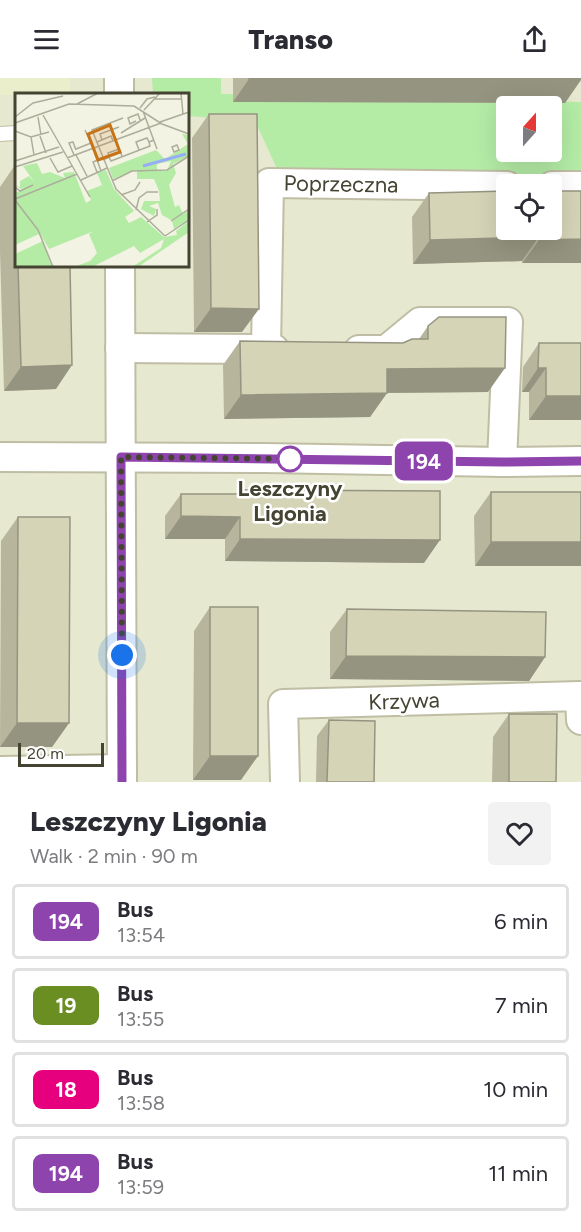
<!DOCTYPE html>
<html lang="en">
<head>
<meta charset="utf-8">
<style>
  :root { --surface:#fff; --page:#f2f2f3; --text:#2b2b33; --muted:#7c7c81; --line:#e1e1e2 }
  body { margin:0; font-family:Figtree,sans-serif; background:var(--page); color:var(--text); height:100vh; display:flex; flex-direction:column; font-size:22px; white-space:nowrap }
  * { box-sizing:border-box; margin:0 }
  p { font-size:20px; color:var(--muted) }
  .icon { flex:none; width:33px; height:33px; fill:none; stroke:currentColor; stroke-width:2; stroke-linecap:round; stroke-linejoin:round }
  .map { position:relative; height:704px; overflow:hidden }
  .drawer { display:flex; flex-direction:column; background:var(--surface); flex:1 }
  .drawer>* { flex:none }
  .badge { padding:0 12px; border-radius:9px; font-size:21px; line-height:39px }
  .needle { width:39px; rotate:21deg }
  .fabs { position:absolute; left:496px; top:18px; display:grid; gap:12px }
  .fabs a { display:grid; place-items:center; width:66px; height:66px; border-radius:6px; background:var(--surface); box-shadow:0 6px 24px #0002; font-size:30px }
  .scale { position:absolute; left:18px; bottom:15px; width:86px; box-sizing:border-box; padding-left:6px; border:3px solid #454432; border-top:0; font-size:16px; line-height:21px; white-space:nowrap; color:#454432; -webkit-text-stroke:4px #fff; paint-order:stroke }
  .you { position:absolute; width:30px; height:30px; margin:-15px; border:4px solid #fff; border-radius:50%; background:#1a73e8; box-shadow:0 0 0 9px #1a73e833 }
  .map>.badge { position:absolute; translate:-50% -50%; box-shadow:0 0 0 3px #fff }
  .round { display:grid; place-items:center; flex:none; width:63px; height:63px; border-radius:6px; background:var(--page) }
  .overview { display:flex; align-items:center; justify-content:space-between; height:102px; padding:0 30px }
  h1 { font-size:28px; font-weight:800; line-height:45px }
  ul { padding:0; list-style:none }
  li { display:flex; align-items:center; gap:18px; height:75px; margin:0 12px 9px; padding:0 18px; border:3px solid var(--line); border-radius:6px }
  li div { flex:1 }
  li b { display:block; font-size:22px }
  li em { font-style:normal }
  li .badge { min-width:66px; font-weight:700; text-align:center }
  header { display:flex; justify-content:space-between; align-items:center; height:78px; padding:0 30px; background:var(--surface); font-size:27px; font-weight:800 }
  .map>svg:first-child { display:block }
</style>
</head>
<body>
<header><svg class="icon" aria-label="menu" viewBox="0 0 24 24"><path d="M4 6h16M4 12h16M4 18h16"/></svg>Transo<svg class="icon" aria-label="share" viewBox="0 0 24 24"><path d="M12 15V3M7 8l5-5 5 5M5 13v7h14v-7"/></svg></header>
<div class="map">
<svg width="581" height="704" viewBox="0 0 581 704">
  <rect width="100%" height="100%" fill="#f2f3e2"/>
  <path fill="#e7e8d0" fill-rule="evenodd" d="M0,0H581V704H0ZM16,16H188V188H16ZM507,28H552V74H507ZM507,106H552V152H507Z"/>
  <path fill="#ebeeca" d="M0,0H70V16L0,17Z"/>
  <path fill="#b4eca6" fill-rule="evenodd" d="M152,0H221V16L581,24V99L279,95L255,43L188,38V16H153ZM507,28H552V74H507Z"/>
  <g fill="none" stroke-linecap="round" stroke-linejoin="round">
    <g stroke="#bfbea4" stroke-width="16">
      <path id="service" d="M0,56L16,55"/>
    </g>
    <g stroke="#bfbea4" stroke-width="32">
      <g id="minor">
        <path d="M119,0V16"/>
        <path d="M552,108H581"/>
        <path d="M120,188L122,704"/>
        <path d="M120,270L274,271"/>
        <path d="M266,270L269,105L507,108"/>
        <path d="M359,272H386L420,244H508L502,384"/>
        <path d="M0,379L265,380L502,384L581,383"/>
        <path d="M0,693L122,691"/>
        <path d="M285,704L283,626L580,618L581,642"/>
      </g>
    </g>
    <use href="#service" stroke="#fff" stroke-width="14"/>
    <use href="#minor" stroke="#fff" stroke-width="28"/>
  </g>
  <g fill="#b7b69d">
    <path d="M233,0H581L565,25L233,24Z"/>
    <path d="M209,36L242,254H194L192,60Z"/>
    <path d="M15,87H16V188H70L56,311L4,313L0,173V109Z"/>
    <path d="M581,113L522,185V183L413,186L412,139L429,115Z"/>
    <path d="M428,248L488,314L387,315L370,339L224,341L223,287L240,263L403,265L419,261Z"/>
    <path d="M539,265L581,342H529V314H522L523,289Z"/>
    <path d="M240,412L424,485L225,483V461H165V438L181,416H238Z"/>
    <path d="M491,414H581L475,488L474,438Z"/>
    <path d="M18,439L69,645L52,669H0L1,463Z"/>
    <path d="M210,529L241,702H193L194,553Z"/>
    <path d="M347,531L545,579L529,603L330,601V554Z"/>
    <path d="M509,636L556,704H492L493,659Z"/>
    <path d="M329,642L374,704H316L317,658Z"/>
  </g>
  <g fill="#959480">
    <path d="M249,1H581V2L565,25L233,24Z"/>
    <path d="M539,159L522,183L413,186L430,162Z"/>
    <path d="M581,161V185H522L539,162Z"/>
    <path d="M211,230L259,231L242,254H194Z"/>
    <path d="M72,287L56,311L4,313L21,289Z"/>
    <path d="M505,290L488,314L370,315L387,291Z"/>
    <path d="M538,290H546L529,314H522Z"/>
    <path d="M387,315L370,339L224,341L241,317Z"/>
    <path d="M546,318H581V342H529Z"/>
    <path d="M181,438L240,439L225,461H165Z"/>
    <path d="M240,461L440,462L424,485L225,483Z"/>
    <path d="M491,464H581V488H475Z"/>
    <path d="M346,578L545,579L529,603L330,601Z"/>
    <path d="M17,645H69L52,669H0Z"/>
    <path d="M210,678H258L241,702H193Z"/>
  </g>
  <g fill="#d5d4b7" stroke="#959480" stroke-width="1.5">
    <rect x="249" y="0" width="332" height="1"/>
    <path d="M209,36H257L259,231L211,230Z"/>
    <path d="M15,87H16V142Z"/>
    <path d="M507,113V152H552V113H581V161L539,162V159L430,162L429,115Z"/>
    <path d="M18,188H70L72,287L21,289Z"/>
    <path d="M439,239H506L505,290L387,291V315L241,317L240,263L403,265L412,261H428V248Z"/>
    <path d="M539,265H581V318H546V290H538Z"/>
    <path d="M240,412L440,413V462L240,461V439L181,438V416H240Z"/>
    <rect x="491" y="414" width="90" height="50"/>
    <path d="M18,439H70L69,645H17Z"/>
    <rect x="210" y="529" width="48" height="149"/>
    <path d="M347,531L546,534L545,579L346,578Z"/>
    <path d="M509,636H557L556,704H509Z"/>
    <path d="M329,642L375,643L374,704H327Z"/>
  </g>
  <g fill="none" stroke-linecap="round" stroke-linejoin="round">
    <g stroke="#fff" stroke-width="14">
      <path id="line" d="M122,704L121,379L502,384L581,383"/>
    </g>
    <use href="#line" stroke="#8e44ad" stroke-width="9"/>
    <path stroke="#454432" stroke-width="6" stroke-dasharray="0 10.8" d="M122,577L121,379L290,381"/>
  </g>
  <circle fill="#fff" stroke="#8e44ad" stroke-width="3" cx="290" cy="381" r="12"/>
  <g text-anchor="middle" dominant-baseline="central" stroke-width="5" stroke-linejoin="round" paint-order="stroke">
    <g font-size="22" fill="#454432" stroke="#fff">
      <text transform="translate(341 106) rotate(1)">Poprzeczna</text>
      <text transform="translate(404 623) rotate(-2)">Krzywa</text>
    </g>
    <g font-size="22" font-weight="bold" fill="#454432" stroke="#fff">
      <text x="290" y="410">Leszczyny<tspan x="290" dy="25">Ligonia</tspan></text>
    </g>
  </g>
  <g transform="translate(15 15)">
    <rect width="174" height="174" fill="#f2f3e2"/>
    <path d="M167,41L174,42V63L158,71L161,80L154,92L160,114L164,112L168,121L174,117V127L159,136L157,128L165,122L156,127L147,122L143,110L134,113L141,116L139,123L126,116L129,108H145L144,98L139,86H122V78H152L156,68L142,71V77H121L98,86L94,75L141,57L150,66L173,51ZM22,70L27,81L35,79L50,85L48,80L59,79L71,110L76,107L72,98L87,92L82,80L91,77L99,96L119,118L110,124L114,130L126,124L149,144L162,142L161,138L174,128V139L123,174H117L146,155L149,146L125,160L119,153L77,174H59L75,168L82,160L74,141L79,138L34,156L23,137L24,141L0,152V100L18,93L6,96L0,92L5,94V88L14,83L20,90L8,73ZM28,148L37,174H0V161Z" fill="#b4eca6"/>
    <path fill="none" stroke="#97aef7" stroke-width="3" d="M128,73L171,61"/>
    <path fill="none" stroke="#adad9c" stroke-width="1.5" d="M166,0L168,21M139,6H166M62,11L83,0M125,15L132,6L140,4M129,17L145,0M128,18L142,56M28,22L75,104M0,24L18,10L48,3M23,24L26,42M108,25L77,37L101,96L150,143M121,28L115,31L113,25L123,21L125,27M145,29L174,19M0,30L54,11L119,13L147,31L174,41M0,38L16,44L34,39M106,40L130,25M25,43L31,60M16,44L19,62M87,47L85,41L104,34M82,49L96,43L98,48M162,52L164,57L159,59L157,54ZM61,56L76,50L70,37M124,57L121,49L132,45L134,49M80,61L86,78M59,62L54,50L58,49L61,57M61,62L72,83M94,64L93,60L104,56L107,63M35,65L43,79L57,73M52,65L146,30M88,67L94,64L96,68L135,53L134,49L139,47M0,68L44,54M0,74L48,59M82,79L78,69L88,65M66,87L92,75M97,88L117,78L152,77L174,63M0,94L5,98L18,92M106,102L120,97L125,89M0,106L62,81M0,107L23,137L38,174M121,117L124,105L132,99H143M156,128L174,116M132,129L142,122V116M150,143L174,127"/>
    <path fill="#c77318" fill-opacity="0.15" stroke="#c77318" stroke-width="3" d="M95,32L105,59L83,67L73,41Z"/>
    <rect width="174" height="174" fill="none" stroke="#454432" stroke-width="3"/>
  </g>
</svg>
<div class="fabs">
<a><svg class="needle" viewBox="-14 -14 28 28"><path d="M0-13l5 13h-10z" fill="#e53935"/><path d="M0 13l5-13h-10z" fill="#7c7c81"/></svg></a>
<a><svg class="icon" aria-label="locate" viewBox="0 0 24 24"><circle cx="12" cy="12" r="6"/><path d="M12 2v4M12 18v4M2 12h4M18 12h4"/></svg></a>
</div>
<div class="scale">20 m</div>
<div class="you" style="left:122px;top:577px"></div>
<b class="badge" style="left:424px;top:383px;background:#8e44ad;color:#fff">194</b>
</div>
<section class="drawer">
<div class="overview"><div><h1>Leszczyny Ligonia</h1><p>Walk · 2 min · 90 m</p></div><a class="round"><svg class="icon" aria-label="heart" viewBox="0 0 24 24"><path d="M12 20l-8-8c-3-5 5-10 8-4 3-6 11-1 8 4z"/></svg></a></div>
<ul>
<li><span class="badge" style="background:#8e44ad;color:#fff">194</span><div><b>Bus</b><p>13:54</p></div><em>6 min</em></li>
<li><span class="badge" style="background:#6b8e23;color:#fff">19</span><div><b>Bus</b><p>13:55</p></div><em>7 min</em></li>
<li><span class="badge" style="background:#e6007e;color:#fff">18</span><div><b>Bus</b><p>13:58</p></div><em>10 min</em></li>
<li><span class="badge" style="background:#8e44ad;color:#fff">194</span><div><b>Bus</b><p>13:59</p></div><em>11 min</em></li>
</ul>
</section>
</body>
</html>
